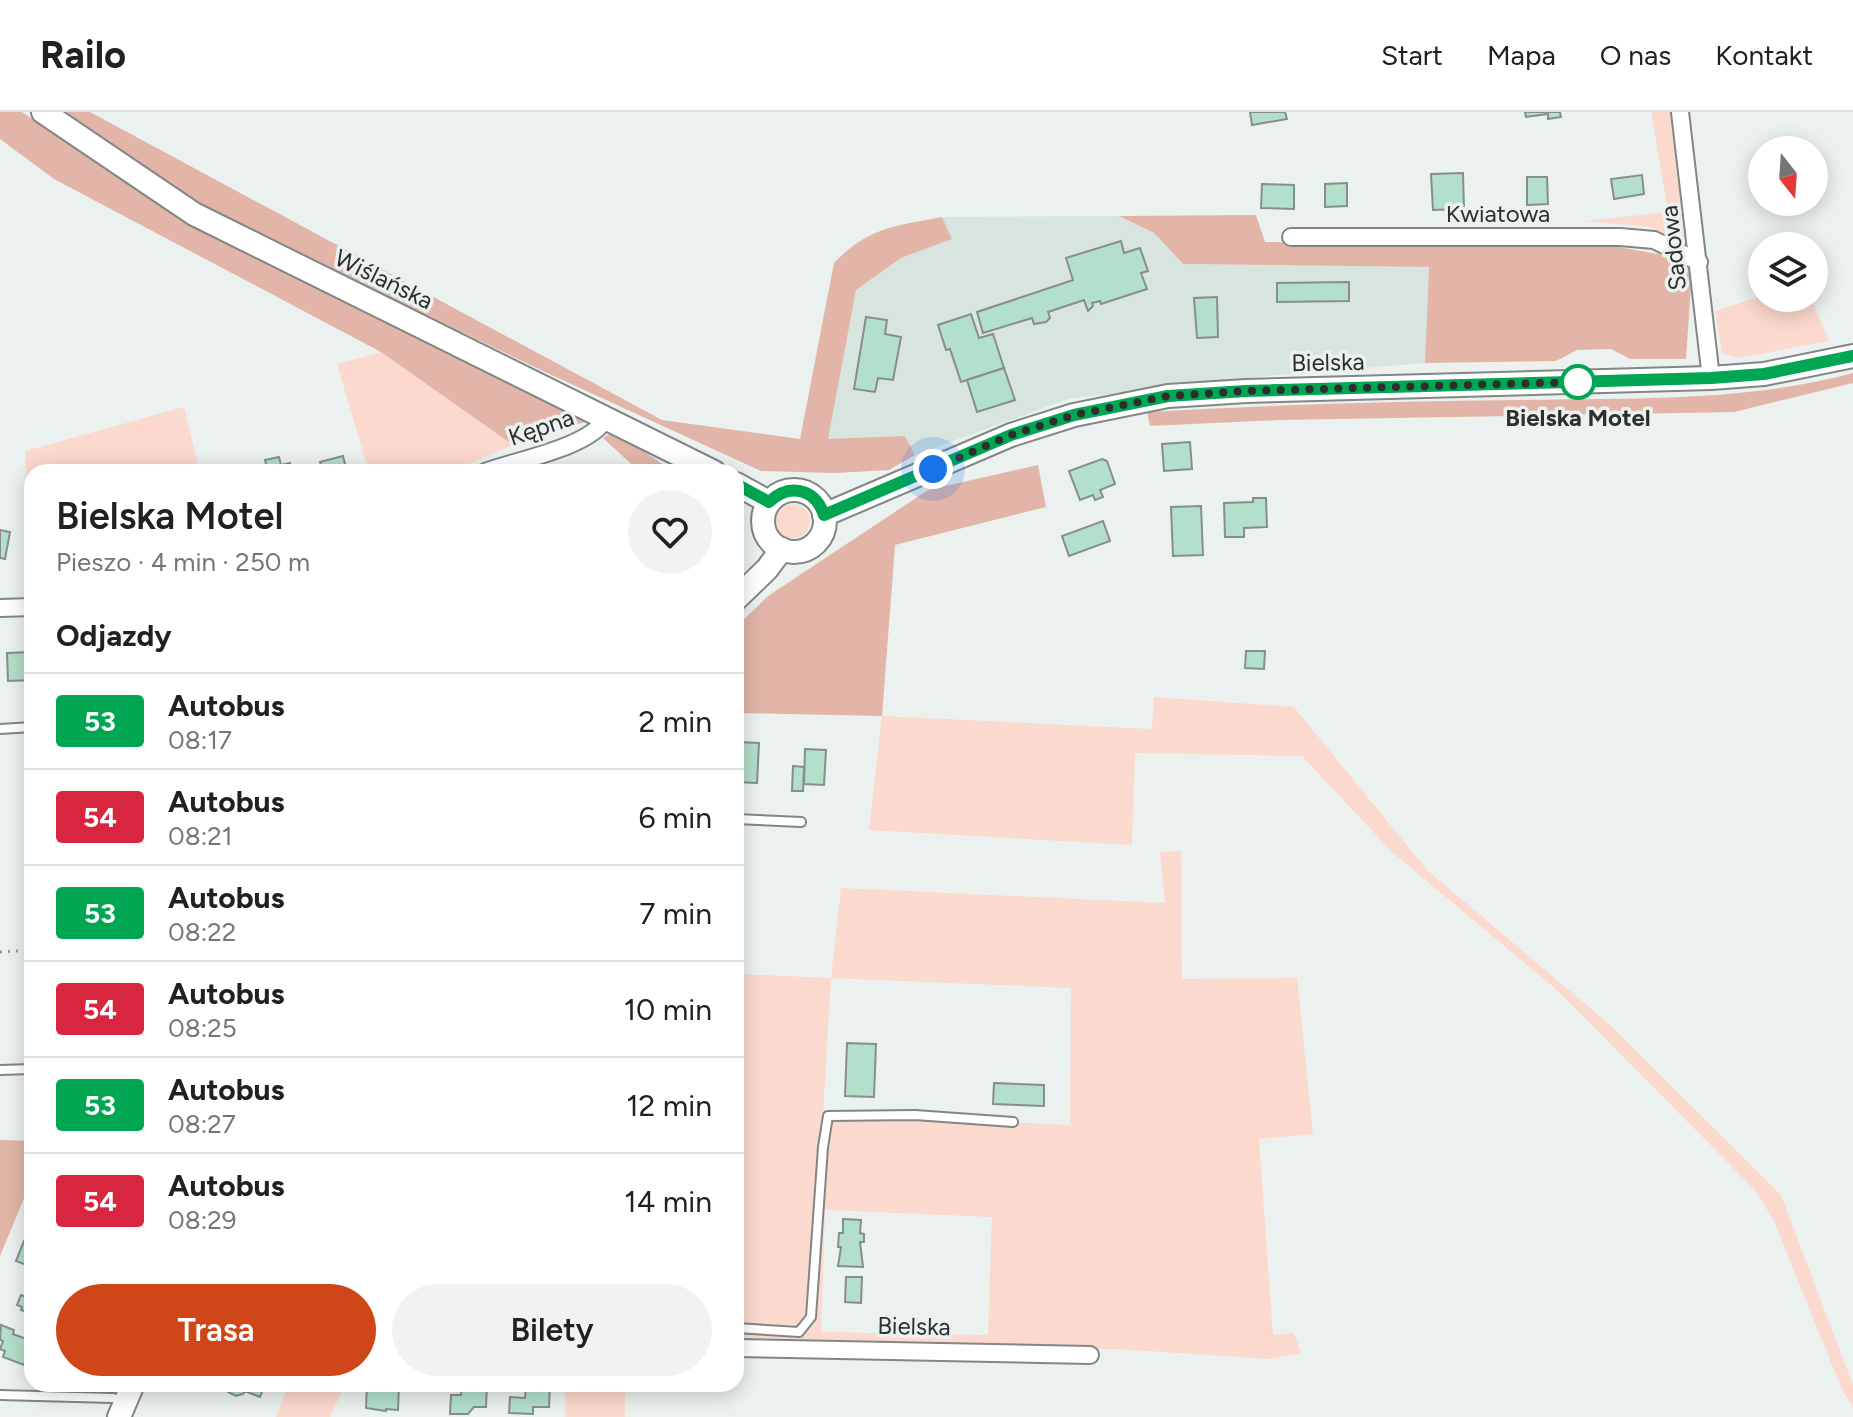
<!DOCTYPE html>
<html lang="pl">
<head>
<meta charset="utf-8">
<style>
  :root { --surface:#fff; --page:#f2f2f2; --text:#202124; --muted:#757577; --line:#e0e0e0; --accent:#cf4718 }
  body { margin:0; font-family:Figtree,sans-serif; background:var(--page); color:var(--text); height:100vh; display:flex; flex-direction:column; font-size:30px; white-space:nowrap }
  * { box-sizing:border-box; margin:0 }
  p { font-size:26px; color:var(--muted) }
  .icon { flex:none; width:44px; height:44px; fill:none; stroke:currentColor; stroke-width:2; stroke-linecap:round; stroke-linejoin:round }
  .map { position:relative; flex:1; overflow:hidden }
  .side { position:absolute; left:24px; top:352px; width:720px; height:928px; display:flex; flex-direction:column; background:var(--surface); border-radius:24px; box-shadow:0 4px 20px #0003 }
  .side>* { flex:none }
  .badge { padding:0 16px; border-radius:6px; font-size:28px; line-height:52px }
  .needle { width:52px; rotate:163deg }
  .fabs { position:absolute; left:1748px; top:24px; display:grid; gap:16px }
  .fabs a { display:grid; place-items:center; width:80px; height:80px; border-radius:50%; background:var(--surface); box-shadow:0 4px 20px #0003; font-size:40px }
  .you { position:absolute; width:40px; height:40px; margin:-20px; border:6px solid #fff; border-radius:50%; background:#1a73e8; box-shadow:0 0 0 12px #1a73e833 }
  .map>.badge { position:absolute; translate:-50% -50%; box-shadow:0 0 0 4px #fff }
  h2 { padding:0 32px; font-size:30px; line-height:72px }
  .round { display:grid; place-items:center; flex:none; width:84px; height:84px; border-radius:42px; background:var(--page) }
  .overview { display:flex; align-items:center; justify-content:space-between; height:136px; padding:0 32px }
  h1 { font-size:38px; font-weight:600; line-height:60px }
  .button { display:flex; gap:16px; margin-top:auto; padding:16px 32px }
  .button a { flex:1; height:92px; border-radius:48px; background:var(--accent); color:#fff; font-size:32px; font-weight:600; line-height:92px; text-align:center }
  .button a+a { background:var(--page); color:var(--text) }
  ul { padding:0; list-style:none }
  li { display:flex; align-items:center; gap:24px; height:96px; padding:0 32px; border-top:2px solid var(--line) }
  li div { flex:1 }
  li b { display:block; font-size:30px }
  li em { font-style:normal }
  li .badge { min-width:88px; font-weight:700; text-align:center }
  header { display:flex; align-items:center; gap:48px; box-sizing:border-box; height:112px; padding:0 40px; background:var(--surface); border-bottom:2px solid var(--line) }
  header strong { font-size:38px }
  nav { display:flex; gap:44px; margin-inline-start:auto; font-size:28px }
  .map>svg:first-child { display:block }
</style>
</head>
<body>
<header>
<strong>Railo</strong>
<nav><a>Start</a><a>Mapa</a><a>O nas</a><a>Kontakt</a></nav>
</header>
<div class="map">
<svg width="1853" height="1305" viewBox="0 0 1853 1305">
  <rect width="100%" height="100%" fill="#ebf1ee"/>
  <path fill="#d8e5de" d="M1119,104L1154,121L1183,152L1429,155L1425,251L1243,266L1068,287L915,343L905,324L827,328L856,178L901,146L952,127L942,105Z"/>
  <g fill="#fcd9ce" fill-rule="evenodd">
    <path d="M1651,0H1671L1690,135L1651,115L1585,109L1668,100Z"/>
    <path d="M1762,184V186H1811L1829,229L1738,246L1722,241L1715,199Z"/>
    <path d="M381,240L513,333L450,360H369L337,252Z"/>
    <path d="M184,295L200,360H144L143,356L130,360H32V455L25,339Z"/>
    <circle cx="793" cy="409" r="17"/>
    <path d="M1154,585L1294,595L1428,759L1609,912L1781,1083L1853,1273V1295L1843,1280L1774,1109L1755,1078L1558,879L1392,740L1302,644L1135,641L1132,733L869,718L882,604L1152,617Z"/>
    <path d="M1181,739L1182,867L1297,866L1313,1022L1259,1027L1273,1223L1294,1221L1301,1241L1270,1247L1117,1237L736,1232V862L831,866L841,776L1165,791L1160,740ZM831,866L1071,876L1070,1013L823,1002ZM825,1098L992,1105L988,1223L821,1220Z"/>
    <path d="M289,1272H345L330,1305H276Z"/>
    <rect x="565" y="1272" width="60" height="33"/>
  </g>
  <g fill="#e2b5a8">
    <path d="M0,0H22L158,90L267,152L588,309L513,333L381,240L54,67L0,27Z"/>
    <path d="M64,0H90L662,308L800,327L834,151C869,115 895,114 942,105L952,127L901,146L856,178L828,327L905,324L915,343L889,358L835,361L761,359L545,260L197,93Z"/>
    <path d="M1256,103L1265,130L1618,135L1669,144L1692,158L1686,247H1630L1611,237L1577,238L1556,249L1425,251L1429,155L1183,152L1154,121L1119,104Z"/>
    <path d="M1853,261V271L1734,300L1278,308L1150,314L1147,300C1272,293 1397,289 1522,288C1633,286 1746,290 1853,261Z"/>
    <path d="M615,319L674,360H640L603,326Z"/>
    <path d="M1038,353L1046,395L895,433L882,604L736,601V515L768,484L928,378Z"/>
    <path d="M0,1028L32,1029V1067L0,1144Z"/>
  </g>
  <g fill="#b2e0ca" stroke="#888e8b" stroke-width="2">
    <path d="M1250,0H1285L1287,7L1252,13Z"/>
    <path d="M1525,0H1560L1561,5L1548,7V2L1526,5Z"/>
    <path d="M1463,61L1464,97L1433,98L1431,62Z"/>
    <path d="M1642,63L1644,82L1614,87L1611,67Z"/>
    <path d="M1527,65H1547L1548,92L1527,93Z"/>
    <path d="M1347,71V94L1325,95V72Z"/>
    <path d="M1262,72L1294,73V97L1261,96Z"/>
    <path d="M1121,129L1124,141L1140,136L1148,159L1141,161L1147,177L1101,192L1100,189L1092,191L1093,194L1088,199L1084,188L1048,200L1050,206L1046,210L1034,212L1032,206L983,221L977,200L1073,168L1066,146Z"/>
    <path d="M1349,170V189L1277,190V171Z"/>
    <path d="M1217,185L1218,225L1197,226L1194,186Z"/>
    <path d="M971,202L979,226L993,222L1004,256L961,270L950,237L946,238L938,213Z"/>
    <path d="M866,205L887,208L885,222L901,225L893,268L878,266L875,280L854,277Z"/>
    <path d="M1004,256L1015,288L977,300L967,268Z"/>
    <path d="M1190,330L1192,357L1164,359L1162,332Z"/>
    <path d="M343,344L347,360H323L320,350Z"/>
    <path d="M279,345L281,353L290,351L292,360H268L265,348Z"/>
    <path d="M1102,347L1107,349L1115,372L1100,378L1103,385L1095,388L1093,383L1080,388L1069,359Z"/>
    <path d="M1253,386H1266L1267,415L1244,416V425H1225L1224,391L1253,390Z"/>
    <path d="M1201,394L1203,443L1173,444L1171,395Z"/>
    <path d="M1103,409L1110,429L1069,444L1062,424Z"/>
    <path d="M0,418L10,420L5,447L0,446Z"/>
    <path d="M1246,539H1265L1264,557L1245,556Z"/>
    <path d="M32,540V568L8,569L7,541Z"/>
    <path d="M736,630L759,631L757,671L736,670Z"/>
    <path d="M805,637L826,638L824,673L804,672Z"/>
    <path d="M793,654L804,655L803,679H792Z"/>
    <path d="M847,931L876,932L874,985L845,984Z"/>
    <path d="M994,971L1044,973V994L993,992Z"/>
    <path d="M843,1107L861,1108L860,1121L864,1122V1130H860L863,1155L838,1154L841,1135H838L839,1121H843Z"/>
    <path d="M24,1129L32,1132V1155L16,1149Z"/>
    <path d="M846,1165H862L861,1191L845,1190Z"/>
    <path d="M30,1175L32,1176V1202L21,1198L22,1195L17,1193L21,1183L26,1185Z"/>
    <path d="M1,1213L14,1218L13,1222L32,1229L24,1253L3,1245L5,1239L0,1237L3,1229L0,1228Z"/>
    <path d="M211,1272H265L260,1285L245,1279L243,1282L236,1284L228,1280L226,1275Z"/>
    <path d="M367,1272H399L398,1298L386,1297V1299L366,1296Z"/>
    <path d="M462,1272H487L486,1295H474L468,1302H450L451,1283H461Z"/>
    <path d="M526,1272H550L549,1295H533V1302L509,1301L510,1285L525,1286Z"/>
  </g>
  <g fill="none" stroke-linecap="round" stroke-linejoin="round">
    <g stroke="#818784" stroke-width="12">
      <g id="service">
        <path d="M0,617L32,615"/>
        <path d="M736,707L801,710"/>
        <path d="M0,958L32,957"/>
        <path d="M736,1216L799,1220L811,1205L823,1035L828,1004L915,1003L1013,1010"/>
        <path d="M0,1283L113,1286L125,1290"/>
      </g>
    </g>
    <g stroke="#818784" stroke-width="20">
      <g id="minor">
        <path d="M1680,0L1711,266"/>
        <path d="M1291,125H1620L1654,128L1699,150"/>
        <path d="M485,360C517,348 591,335 606,306"/>
        <path d="M0,496L32,495"/>
        <path d="M736,1236L1090,1243"/>
      </g>
    </g>
    <g stroke="#818784" stroke-width="26">
      <g id="tertiary">
        <path d="M43,0L194,102L714,360"/>
        <path d="M736,372L769,390"/>
        <circle cx="794" cy="409" r="31"/>
        <path d="M824,403L1011,323L1074,303L1168,284L1246,279L1711,266L1764,262L1853,244"/>
        <path d="M736,487L767,457L782,437"/>
        <path d="M119,1305L133,1272"/>
      </g>
    </g>
    <path stroke="#939895" stroke-width="3" stroke-dasharray="2 6" stroke-linecap="butt" d="M0,840L32,838"/>
    <use href="#service" stroke="#fff" stroke-width="8"/>
    <use href="#minor" stroke="#fff" stroke-width="16"/>
    <use href="#tertiary" stroke="#fff" stroke-width="22"/>
  </g>
  <g fill="none" stroke-linecap="round" stroke-linejoin="round">
    <g stroke="#fff" stroke-width="18">
      <path id="line" d="M736,372L769,390C789,371 815,376 824,403L1011,323L1074,303L1168,284L1246,279L1711,266L1764,262L1853,244"/>
    </g>
    <use href="#line" stroke="#00a651" stroke-width="12"/>
    <path stroke="#2c2f2d" stroke-width="8" stroke-dasharray="0 14.4" d="M933,357L1011,323L1074,303L1168,284L1246,279L1578,270"/>
  </g>
  <circle fill="#fff" stroke="#00a651" stroke-width="4" cx="1578" cy="270" r="16"/>
  <g text-anchor="middle" dominant-baseline="central" stroke-width="7" stroke-linejoin="round" paint-order="stroke">
    <g font-size="24" fill="#2c2f2d" stroke="#ebf1ee">
      <text x="1498" y="101">Kwiatowa</text>
      <text transform="translate(1673 136) rotate(-96)">Sadowa</text>
      <text transform="translate(384 167) rotate(26)">Wiślańska</text>
      <text transform="translate(1328 250) rotate(-1)">Bielska</text>
      <text transform="translate(541 315) rotate(-19)">Kępna</text>
      <text transform="translate(914 1214) rotate(1)">Bielska</text>
    </g>
    <g font-size="24" font-weight="bold" fill="#2c2f2d" stroke="#ebf1ee">
      <text x="1578" y="305">Bielska Motel</text>
    </g>
  </g>
</svg>
<div class="fabs">
<a><svg class="needle" viewBox="-14 -14 28 28"><path d="M0-13l5 13h-10z" fill="#e53935"/><path d="M0 13l5-13h-10z" fill="#757577"/></svg></a>
<a><svg class="icon" aria-label="layers" viewBox="0 0 24 24"><path d="M12 4l9 5-9 5-9-5zM3 14l9 5 9-5"/></svg></a>
</div>
<div class="you" style="left:933px;top:357px"></div>
<section class="side">
<div class="overview"><div><h1>Bielska Motel</h1><p>Pieszo · 4 min · 250 m</p></div><a class="round"><svg class="icon" aria-label="heart" viewBox="0 0 24 24"><path d="M12 20l-8-8c-3-5 5-10 8-4 3-6 11-1 8 4z"/></svg></a></div>
<h2>Odjazdy</h2>
<ul>
<li><span class="badge" style="background:#00a651;color:#fff">53</span><div><b>Autobus</b><p>08:17</p></div><em>2 min</em></li>
<li><span class="badge" style="background:#d7263d;color:#fff">54</span><div><b>Autobus</b><p>08:21</p></div><em>6 min</em></li>
<li><span class="badge" style="background:#00a651;color:#fff">53</span><div><b>Autobus</b><p>08:22</p></div><em>7 min</em></li>
<li><span class="badge" style="background:#d7263d;color:#fff">54</span><div><b>Autobus</b><p>08:25</p></div><em>10 min</em></li>
<li><span class="badge" style="background:#00a651;color:#fff">53</span><div><b>Autobus</b><p>08:27</p></div><em>12 min</em></li>
<li><span class="badge" style="background:#d7263d;color:#fff">54</span><div><b>Autobus</b><p>08:29</p></div><em>14 min</em></li>
</ul>
<div class="button"><a>Trasa</a><a>Bilety</a></div>
</section>
</div>
</body>
</html>
